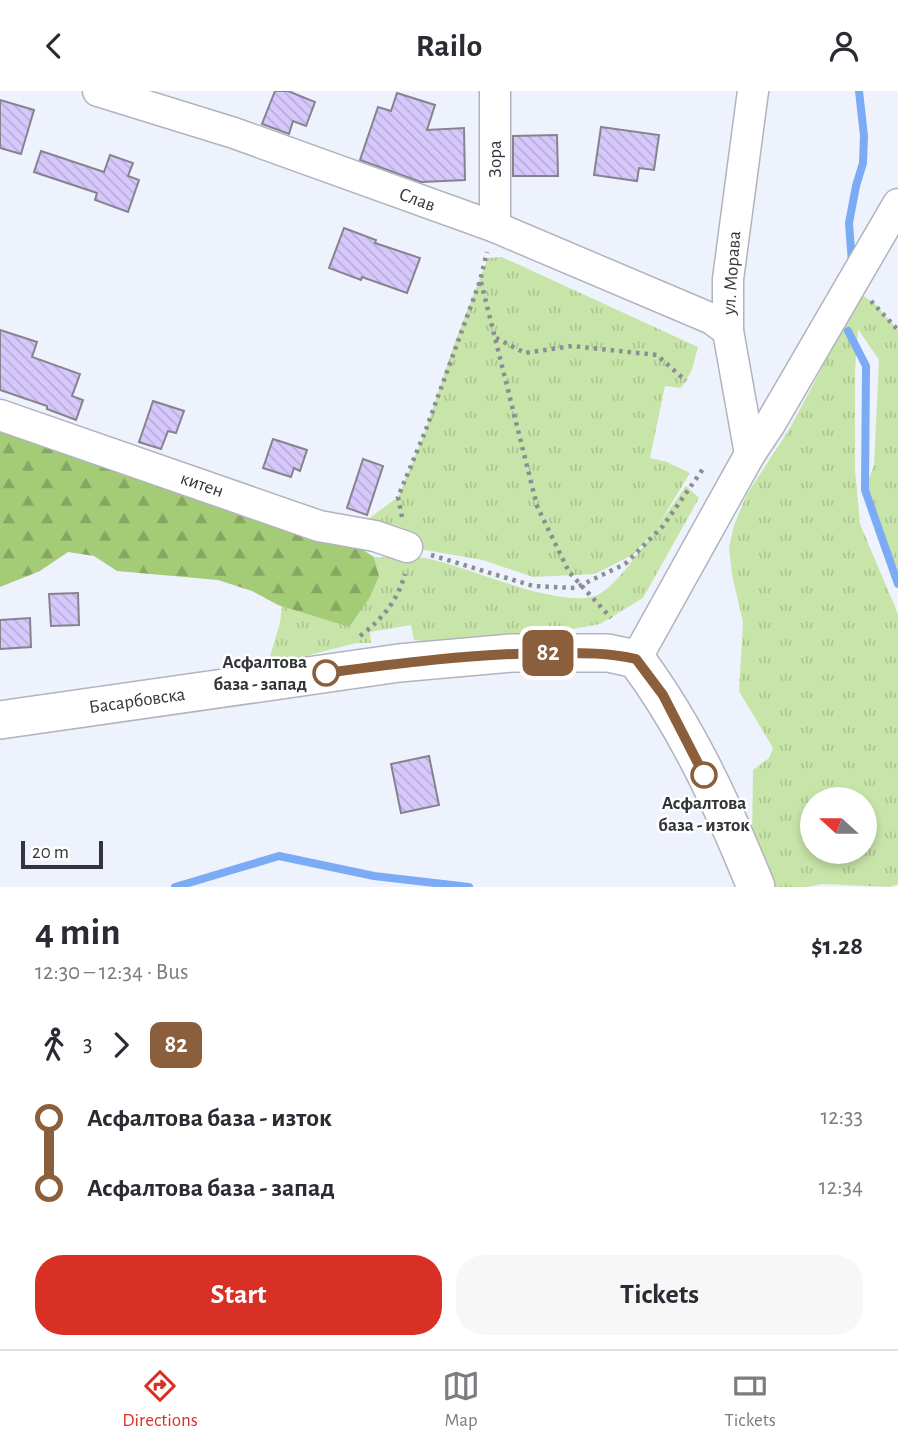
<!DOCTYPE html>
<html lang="en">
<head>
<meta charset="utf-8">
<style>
  :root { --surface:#fff; --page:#f7f7f7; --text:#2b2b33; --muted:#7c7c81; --line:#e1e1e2; --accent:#d93025 }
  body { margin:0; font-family:"Alegreya Sans",sans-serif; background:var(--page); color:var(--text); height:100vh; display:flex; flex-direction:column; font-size:26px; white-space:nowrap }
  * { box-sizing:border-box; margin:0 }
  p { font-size:23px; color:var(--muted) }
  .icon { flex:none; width:38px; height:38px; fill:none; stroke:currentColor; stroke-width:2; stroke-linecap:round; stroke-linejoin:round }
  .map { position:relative; height:796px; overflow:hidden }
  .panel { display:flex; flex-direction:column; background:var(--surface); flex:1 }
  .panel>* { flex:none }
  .badge { padding:0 14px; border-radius:10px; font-size:24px; line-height:46px }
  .needle { width:46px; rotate:291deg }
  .fabs { position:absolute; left:800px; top:696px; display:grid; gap:14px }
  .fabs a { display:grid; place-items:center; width:77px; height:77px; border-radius:50%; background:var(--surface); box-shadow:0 4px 10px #0003; font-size:35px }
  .scale { position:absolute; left:21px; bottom:18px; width:82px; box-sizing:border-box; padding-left:7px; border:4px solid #333539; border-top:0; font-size:19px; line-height:24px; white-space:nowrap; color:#333539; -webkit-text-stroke:5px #fff; paint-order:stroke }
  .map>.badge { position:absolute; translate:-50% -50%; box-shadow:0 0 0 4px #fff }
  .legs { display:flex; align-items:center; gap:10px; height:77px; padding:0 35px; font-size:23px }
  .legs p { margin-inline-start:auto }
  .head { display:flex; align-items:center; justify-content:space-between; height:119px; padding:0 35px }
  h1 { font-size:38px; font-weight:700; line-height:52px }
  .action { display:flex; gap:14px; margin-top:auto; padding:14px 35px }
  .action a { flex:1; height:80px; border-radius:28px; background:var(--accent); color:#fff; font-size:28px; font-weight:700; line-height:80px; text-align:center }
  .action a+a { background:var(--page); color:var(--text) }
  ul { padding:0 35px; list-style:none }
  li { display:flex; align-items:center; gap:24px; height:70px; font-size:26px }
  li i { display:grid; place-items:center; width:10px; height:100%; margin:0 9px; background:currentColor }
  li i::after { content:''; width:18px; height:18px; margin:-9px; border:5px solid; border-radius:50%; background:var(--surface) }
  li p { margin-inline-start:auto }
  li:first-child i { background:linear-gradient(#0000 50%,currentColor 0) }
  li:last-child i { background:linear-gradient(currentColor 50%,#0000 0) }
  header { display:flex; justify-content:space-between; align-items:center; height:91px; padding:0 35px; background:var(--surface); font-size:32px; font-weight:700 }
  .tabs { display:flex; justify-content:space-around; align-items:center; height:98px; border-top:2px solid var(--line); background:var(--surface); font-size:19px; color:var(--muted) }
  .tabs a { display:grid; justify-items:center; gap:4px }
  .tabs .active { color:var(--accent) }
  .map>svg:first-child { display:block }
</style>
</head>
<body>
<header><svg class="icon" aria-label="back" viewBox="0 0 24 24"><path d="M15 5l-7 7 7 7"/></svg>Railo<svg class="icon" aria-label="person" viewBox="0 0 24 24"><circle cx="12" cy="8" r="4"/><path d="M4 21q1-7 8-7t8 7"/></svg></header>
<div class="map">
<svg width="898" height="796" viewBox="0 0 898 796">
  <defs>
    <pattern id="grass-tufts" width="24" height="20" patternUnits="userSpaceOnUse" patternTransform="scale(1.75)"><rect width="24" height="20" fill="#c8e5a9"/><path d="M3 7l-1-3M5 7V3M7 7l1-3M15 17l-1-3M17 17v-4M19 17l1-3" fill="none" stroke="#acc592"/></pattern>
    <pattern id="forest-firs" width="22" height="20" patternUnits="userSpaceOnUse" patternTransform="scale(1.75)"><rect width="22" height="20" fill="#a4cb76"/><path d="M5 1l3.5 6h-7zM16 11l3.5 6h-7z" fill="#86a662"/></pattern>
    <pattern id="building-back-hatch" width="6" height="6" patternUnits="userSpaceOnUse" patternTransform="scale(1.75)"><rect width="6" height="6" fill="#d7c8fc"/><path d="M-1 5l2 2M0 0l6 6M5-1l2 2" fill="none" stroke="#b9acd9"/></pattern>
  </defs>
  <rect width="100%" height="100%" fill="#eef2fd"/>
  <g fill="url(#grass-tufts)" fill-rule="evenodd">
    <path d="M502,166L698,256L692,279L681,297L665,295L650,367L667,371L690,382L659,433L686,395L699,407L643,507L600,533L562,540L518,542L436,552L414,549L411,534L370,541L371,552H356L267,575L280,532L282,515L349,536L379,485L374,466C393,467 415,464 434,469C474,478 557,517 595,505C614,499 643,455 656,438L634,463L595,483L533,486L483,469L407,456L349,442L398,406L425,341L455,251L488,167Z"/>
    <path d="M861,203L875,213L898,239V493L865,399L874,374L879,269L858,238L855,281V378L860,433L898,523V793L890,796L822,793L807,796H774L752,746L753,679L769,667L773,657L739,600L743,531L732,484L729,456L734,434L747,403L790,337ZM812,709H864V761H812Z"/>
  </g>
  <path fill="url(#forest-firs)" d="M0,320L336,442L374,466L379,485L370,506L349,536L278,514L252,500L218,489L117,480L94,465L68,461L40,480L0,496Z"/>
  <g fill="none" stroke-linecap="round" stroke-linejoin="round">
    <g stroke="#7aabf4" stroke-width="8">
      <path d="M852,172L849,132L856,95L863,72L864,45L859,0"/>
      <path d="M848,240L866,275L865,399L898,493"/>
      <path d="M175,796L279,765L374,785L469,796"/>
    </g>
  </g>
  <g fill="url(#building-back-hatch)" stroke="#86838e" stroke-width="2">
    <path d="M275,0H288L315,11L306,35L293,30L289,43L262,33Z"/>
    <path d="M397,2L435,14L427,39L464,37L465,89L421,91L360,69L378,16L391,20Z"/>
    <path d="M0,9L34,19L21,63L0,57Z"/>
    <path d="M601,36L659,44L654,79L639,77L637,90L594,84Z"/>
    <path d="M557,44L558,85H513V45Z"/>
    <path d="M41,60L104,81L110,64L133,72L128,85L139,89L128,121L95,109L97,102L34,81Z"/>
    <path d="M344,137L376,149L375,152L420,167L407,202L362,186L361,189L329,177Z"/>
    <path d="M0,239L37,251L32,266L80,283L72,305L83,309L76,329L47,318V315L0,299Z"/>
    <path d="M153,310L184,320L176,342L168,340L161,358L139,351Z"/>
    <path d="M273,348L307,359L300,380L294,377L291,386L263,377Z"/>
    <path d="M363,368L383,375L367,424L347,417Z"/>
    <path d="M78,502L79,534L51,535L49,503Z"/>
    <path d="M30,527L31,556L0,558V529Z"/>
    <path d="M429,665L439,714L401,722L391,673Z"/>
  </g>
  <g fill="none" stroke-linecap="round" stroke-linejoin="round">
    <g stroke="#b1b4bf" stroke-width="33">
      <g id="minor">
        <path d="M98,0L234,42L495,136L712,228L728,240"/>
        <path d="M495,0V136"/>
        <path d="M0,324L319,435L375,445L407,456"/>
        <path d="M750,363L728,240V188L753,0"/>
        <path d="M636,568L750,363L770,333L898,113"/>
      </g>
    </g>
    <g stroke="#b1b4bf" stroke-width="40">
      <path id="tertiary" d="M0,629L399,572L512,562H608L636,568C687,636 724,717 756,796"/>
    </g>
    <g stroke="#8b8e95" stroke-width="4.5" stroke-dasharray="3.5 5" stroke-linecap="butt">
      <path d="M481,191L537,415L569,481L611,527"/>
      <path d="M871,210L898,239"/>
      <path d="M496,247L525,262L572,255L657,264L686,290"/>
      <path d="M402,426L398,406L425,341L480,190L487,161"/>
      <path d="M431,464L533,495L575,497L625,473L663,435L705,375"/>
      <path d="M360,545C382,528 397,511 405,483"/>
    </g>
    <use href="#minor" stroke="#fff" stroke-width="30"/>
    <use href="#tertiary" stroke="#fff" stroke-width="37"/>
  </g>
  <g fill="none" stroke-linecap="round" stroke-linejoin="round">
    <g stroke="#fff" stroke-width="16">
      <path id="line-1" d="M326,582C399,572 472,563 545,562C576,562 606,561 636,568L663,604L704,684"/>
    </g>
    <use href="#line-1" stroke="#8b5e3c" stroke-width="10"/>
  </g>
  <g fill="#fff" stroke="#8b5e3c" stroke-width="3.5">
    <circle cx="326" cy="582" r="12"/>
    <circle cx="704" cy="684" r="12"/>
  </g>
  <g text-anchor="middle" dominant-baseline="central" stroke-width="5" stroke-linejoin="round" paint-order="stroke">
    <g font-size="19" fill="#333539" stroke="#fff">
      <text transform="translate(495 68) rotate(-90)">Зора</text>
      <text transform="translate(417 109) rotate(20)">Слав</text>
      <text transform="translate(732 182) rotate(-86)">ул. Морава</text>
      <text transform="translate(202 394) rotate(19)">китен</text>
      <text transform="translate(137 610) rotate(-8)">Басарбовска</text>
    </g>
    <g font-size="19" font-weight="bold" fill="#333539" stroke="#fff" text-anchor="end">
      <text x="307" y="571">Асфалтова<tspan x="307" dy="22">база - запад</tspan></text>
      <text x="704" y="712" text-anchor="middle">Асфалтова<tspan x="704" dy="22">база - изток</tspan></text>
    </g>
  </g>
</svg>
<div class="fabs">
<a><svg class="needle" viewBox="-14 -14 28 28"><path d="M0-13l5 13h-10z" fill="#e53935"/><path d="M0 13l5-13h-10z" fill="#7c7c81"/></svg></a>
</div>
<div class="scale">20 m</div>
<b class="badge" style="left:548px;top:562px;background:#8b5e3c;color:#fff">82</b>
</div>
<section class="panel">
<div class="head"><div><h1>4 min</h1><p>12:30 – 12:34 · Bus</p></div><b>$1.28</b></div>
<div class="legs"><svg class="icon" aria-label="walk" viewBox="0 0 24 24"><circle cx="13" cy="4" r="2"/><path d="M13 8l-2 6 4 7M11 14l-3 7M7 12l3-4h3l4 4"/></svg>3<svg class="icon" aria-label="forward" viewBox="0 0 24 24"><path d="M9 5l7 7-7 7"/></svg><b class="badge" style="background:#8b5e3c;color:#fff">82</b></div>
<ul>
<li><i style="color:#8b5e3c"></i><b>Асфалтова база - изток</b><p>12:33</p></li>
<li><i style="color:#8b5e3c"></i><b>Асфалтова база - запад</b><p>12:34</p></li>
</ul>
<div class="action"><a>Start</a><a>Tickets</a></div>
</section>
<nav class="tabs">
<a class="active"><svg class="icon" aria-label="directions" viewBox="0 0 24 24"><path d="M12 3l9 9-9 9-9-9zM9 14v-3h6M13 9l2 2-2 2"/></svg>Directions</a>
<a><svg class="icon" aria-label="map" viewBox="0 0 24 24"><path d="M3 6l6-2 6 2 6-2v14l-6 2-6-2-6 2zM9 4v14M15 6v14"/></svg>Map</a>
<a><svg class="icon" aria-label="tickets" viewBox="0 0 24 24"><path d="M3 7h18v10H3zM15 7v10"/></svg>Tickets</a>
</nav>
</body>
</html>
